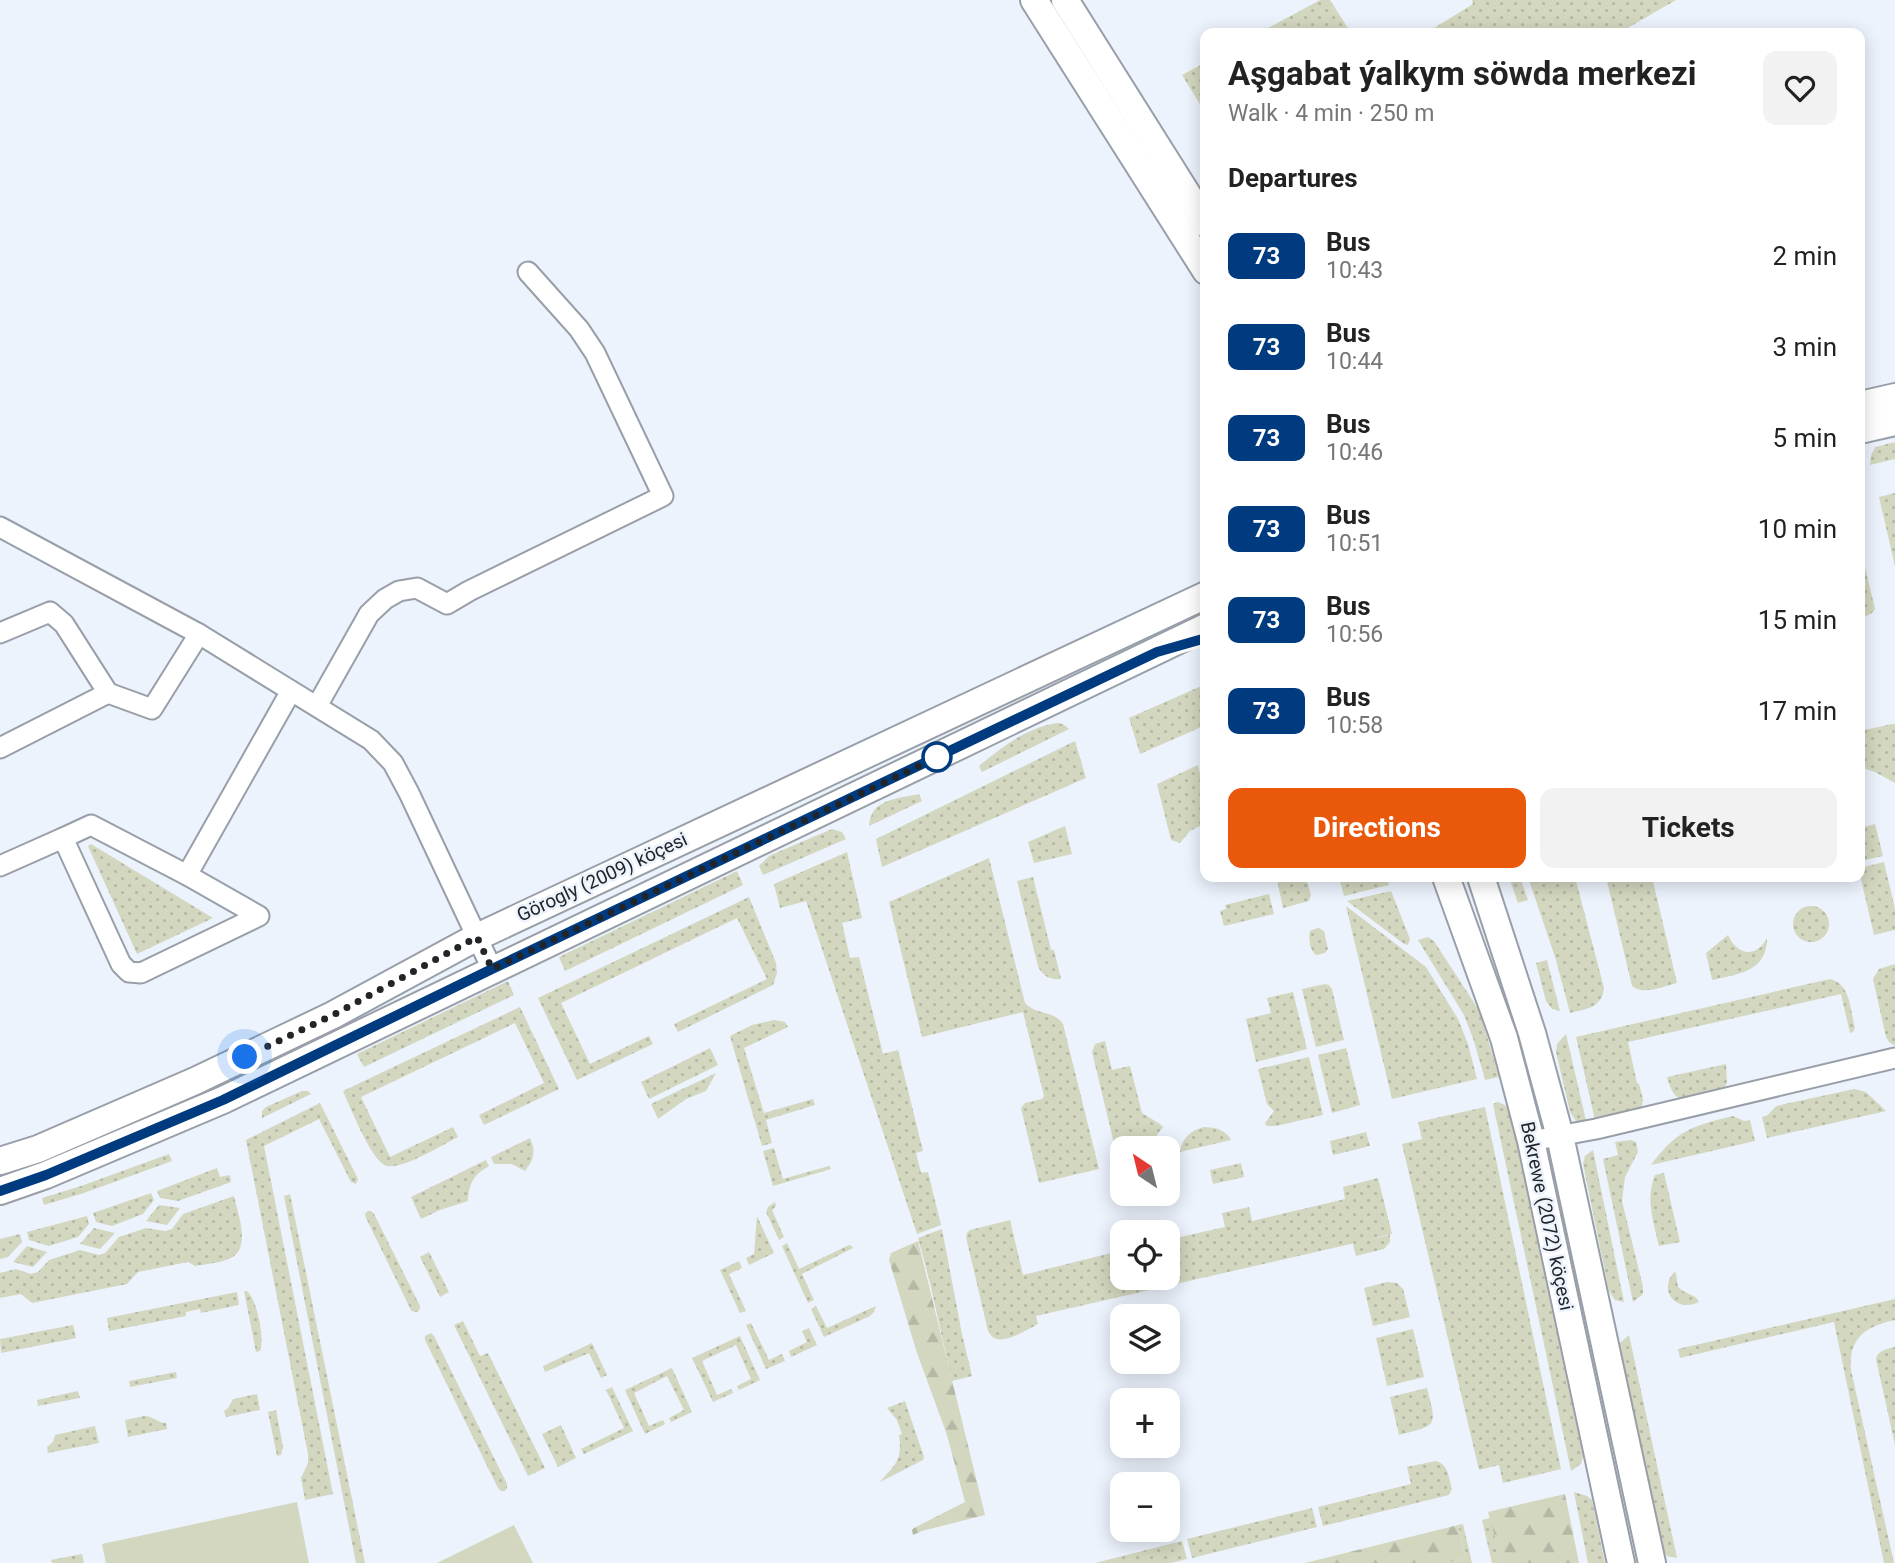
<!DOCTYPE html>
<html lang="en">
<head>
<meta charset="utf-8">
<style>
  :root { --surface:#fff; --page:#f2f2f2; --text:#222; --muted:#767676; --accent:#ea580c }
  body { margin:0; font-family:Roboto,sans-serif; background:var(--page); color:var(--text); height:100vh; display:flex; flex-direction:column; font-size:26px; white-space:nowrap }
  * { box-sizing:border-box; margin:0 }
  p { font-size:23px; color:var(--muted) }
  .icon { flex:none; width:38px; height:38px; fill:none; stroke:currentColor; stroke-width:2; stroke-linecap:round; stroke-linejoin:round }
  .map { position:relative; flex:1; overflow:hidden }
  .sheet { position:absolute; left:1200px; top:28px; width:665px; height:854px; display:flex; flex-direction:column; background:var(--surface); border-radius:14px; box-shadow:0 4px 18px #0003 }
  .sheet>* { flex:none }
  .badge { padding:0 14px; border-radius:10px; font-size:24px; line-height:46px }
  .needle { width:46px; rotate:325deg }
  .buttons { position:absolute; left:1110px; top:1136px; display:grid; gap:14px }
  .buttons a { display:grid; place-items:center; width:70px; height:70px; border-radius:14px; background:var(--surface); box-shadow:0 4px 18px #0003; font-size:35px }
  .you { position:absolute; width:35px; height:35px; margin:-18px; border:5px solid #fff; border-radius:50%; background:#1a73e8; box-shadow:0 0 0 10px #1a73e833 }
  .map>.badge { position:absolute; translate:-50% -50%; box-shadow:0 0 0 4px #fff }
  h2 { padding:0 28px; font-size:26px; line-height:63px }
  .round { display:grid; place-items:center; flex:none; width:74px; height:74px; border-radius:14px; background:var(--page) }
  .head { display:flex; align-items:center; justify-content:space-between; height:119px; padding:0 28px }
  h1 { font-size:33px; font-weight:700; line-height:52px }
  .action { display:flex; gap:14px; margin-top:auto; padding:14px 28px }
  .action a { flex:1; height:80px; border-radius:14px; background:var(--accent); color:#fff; font-size:28px; font-weight:700; line-height:80px; text-align:center }
  .action a+a { background:var(--page); color:var(--text) }
  ul { padding:0; list-style:none }
  li { display:flex; align-items:center; gap:21px; height:91px; padding:0 28px }
  li div { flex:1 }
  li b { display:block; font-size:26px }
  li em { font-style:normal }
  li .badge { min-width:77px; font-weight:700; text-align:center }
  .map>svg:first-child { display:block }
</style>
</head>
<body>
<div class="map">
<svg width="1895" height="1563" viewBox="0 0 1895 1563">
  <defs>
    <pattern id="grass-dots" width="8" height="8" patternUnits="userSpaceOnUse" patternTransform="scale(1.75)"><rect width="8" height="8" fill="#d3d7bf"/><path d="M2 2h.1M6 6h.1" fill="none" stroke="#b5b8a4" stroke-width="1.8" stroke-linecap="round"/></pattern>
    <pattern id="forest-firs" width="22" height="20" patternUnits="userSpaceOnUse" patternTransform="scale(1.75)"><rect width="22" height="20" fill="#d3d7bf"/><path d="M5 1l3.5 6h-7zM16 11l3.5 6h-7z" fill="#b5b8a4"/></pattern>
  </defs>
  <rect width="100%" height="100%" fill="#ecf3fd"/>
  <g fill="url(#grass-dots)">
    <path d="M1320,0H1330L1351,33H1259Z"/>
    <path d="M1472,0H1676L1619,33H1426L1473,4Z"/>
    <path d="M1206,62V114L1182,75Z"/>
    <path d="M1895,442V459L1870,465L1871,456L1875,447Z"/>
    <path d="M1895,493V566L1879,497Z"/>
    <path d="M1860,546L1875,609L1871,614L1860,618Z"/>
    <path d="M1206,684V725L1140,754L1129,718Z"/>
    <path d="M1056,723L1063,724L1069,729L982,772L979,766C1003,746 1025,729 1056,723Z"/>
    <path d="M1892,724H1895V783L1875,772L1860,767V731Z"/>
    <path d="M1075,741L1086,778L882,867L876,839Z"/>
    <path d="M1198,765L1206,800V823L1190,831L1180,843L1171,840L1157,784Z"/>
    <path d="M919,794L922,801L869,826C871,799 896,799 919,794Z"/>
    <path d="M1875,824L1883,856L1860,861V828Z"/>
    <path d="M1065,826L1072,854L1034,863L1028,842Z"/>
    <path d="M832,829L842,832L846,839L763,875L759,866L769,856L778,852Z"/>
    <path d="M91,844L213,918L137,954L88,846Z"/>
    <path d="M847,852L862,918L842,923L850,958L859,957L883,1054L898,1050L923,1151L916,1153L921,1173L928,1172L941,1225L917,1234L806,901L780,908L774,884Z"/>
    <path d="M989,858L1025,1003C1035,1015 1054,1010 1063,1024L1099,1169L1039,1183L1021,1108L1025,1103L1042,1099L1044,1096L1023,1012L922,1037L889,902Z"/>
    <path d="M1884,862L1895,909V930L1874,935L1860,875V868Z"/>
    <path d="M737,871L743,885L565,971L559,957Z"/>
    <path d="M1033,877L1051,950H1054L1061,979C1050,980 1042,976 1038,966L1017,881Z"/>
    <path d="M1279,877H1306L1311,895L1309,901L1283,908L1277,880L1279,879Z"/>
    <path d="M1339,877H1386L1389,885L1344,896Z"/>
    <path d="M1509,877H1520L1528,900L1518,903Z"/>
    <path d="M1528,877H1575L1604,988C1602,1008 1586,1009 1570,1013L1556,960Z"/>
    <path d="M1606,877H1652L1677,983C1664,986 1643,996 1632,986Z"/>
    <path d="M1391,891L1410,939L1408,945L1404,944L1347,901Z"/>
    <path d="M1269,894L1274,914L1224,926L1220,911L1226,909L1225,905Z"/>
    <path d="M749,897L776,963L777,973L773,985L678,1032L674,1024L767,979L737,918L561,1003L590,1064L649,1036L653,1044L577,1080L538,998Z"/>
    <path d="M1346,906L1426,967L1458,1019L1468,1044L1477,1079L1392,1099Z"/>
    <circle cx="1811" cy="924" r="18"/>
    <path d="M1318,928L1324,931L1328,949L1325,953L1316,955C1310,951 1308,938 1310,931Z"/>
    <path d="M1728,935C1737,955 1756,959 1767,938C1767,972 1738,974 1712,980L1706,953Z"/>
    <path d="M1428,937L1434,941L1480,1012L1499,1077L1485,1080L1474,1041L1464,1015L1418,940Z"/>
    <path d="M1547,960L1560,1011L1552,1009L1546,1001L1536,963Z"/>
    <path d="M1895,964V1046L1889,1042L1886,1037L1873,979L1879,969Z"/>
    <path d="M1830,979C1851,984 1850,1010 1855,1028L1853,1032L1850,1033L1841,994L1628,1042L1637,1083L1639,1084L1643,1099L1642,1106L1636,1111L1595,1120L1576,1037Z"/>
    <path d="M508,981L514,995L364,1067L357,1054Z"/>
    <path d="M1325,984L1329,985L1332,989L1344,1040L1316,1047L1302,989Z"/>
    <path d="M1293,992L1307,1049L1256,1062L1246,1019L1271,1013L1267,998Z"/>
    <path d="M520,1007L559,1089L484,1125L479,1115L544,1083L515,1023L361,1097L390,1157L453,1127L458,1137C442,1145 404,1169 387,1166C372,1163 350,1106 343,1091Z"/>
    <path d="M774,1020L785,1022L788,1027L744,1048L764,1113L813,1099L815,1105L766,1120L772,1143L762,1146L730,1036L752,1025Z"/>
    <path d="M1566,1034L1587,1125L1576,1121L1570,1112L1556,1052L1557,1044Z"/>
    <path d="M1105,1041L1112,1070L1130,1066L1142,1113L1160,1124L1163,1127L1147,1148H1122V1163L1119,1164L1092,1052L1095,1044Z"/>
    <path d="M710,1048L718,1065L649,1099L641,1082Z"/>
    <path d="M1346,1048L1360,1105L1332,1113L1318,1055Z"/>
    <path d="M1309,1057L1323,1115L1276,1126H1267L1265,1123L1274,1111L1267,1104L1258,1069Z"/>
    <path d="M1726,1064L1727,1082L1724,1089L1681,1099C1672,1096 1670,1086 1667,1077Z"/>
    <path d="M716,1073L706,1091L686,1099L658,1119L651,1104Z"/>
    <path d="M1854,1089L1866,1092L1886,1111L1767,1138L1762,1117L1768,1115L1776,1106Z"/>
    <path d="M302,1091H308L311,1094L262,1118V1111L266,1107Z"/>
    <path d="M1498,1102L1505,1105L1510,1113L1583,1456L1581,1464L1571,1471L1493,1104Z"/>
    <path d="M320,1103L358,1179L356,1184L351,1182L319,1119L264,1146L333,1494L305,1500L301,1478L308,1463V1454L246,1140Z"/>
    <path d="M1485,1107L1561,1469L1503,1483L1499,1465L1479,1470L1402,1144L1422,1139L1418,1122Z"/>
    <path d="M1733,1116L1744,1121L1750,1120L1755,1141L1651,1165C1677,1130 1692,1126 1733,1116Z"/>
    <path d="M1204,1127C1215,1127 1226,1130 1231,1140L1180,1152C1181,1139 1191,1130 1204,1127Z"/>
    <path d="M1366,1132L1370,1146L1333,1155L1330,1141Z"/>
    <path d="M530,1138C536,1150 534,1160 525,1171L512,1164H494L491,1157Z"/>
    <path d="M1631,1140L1636,1142L1638,1152L1625,1177L1622,1201L1643,1287V1294L1633,1302L1603,1159L1618,1155L1615,1142Z"/>
    <path d="M774,1148L783,1179L829,1166L831,1169L773,1186L763,1151Z"/>
    <path d="M1593,1150L1624,1302L1615,1300L1609,1291L1583,1164L1585,1156Z"/>
    <path d="M169,1154L172,1161L84,1193L44,1205L42,1198L81,1186Z"/>
    <path d="M486,1160L489,1166C474,1174 468,1185 468,1201L440,1210L421,1219L411,1197Z"/>
    <path d="M1241,1163L1244,1177L1213,1184L1210,1170Z"/>
    <path d="M217,1168L220,1177L230,1175L231,1182L178,1201L160,1198L157,1191Z"/>
    <path d="M1664,1173L1680,1242L1659,1246C1654,1224 1645,1198 1655,1175Z"/>
    <path d="M1378,1178L1392,1234L1363,1241L1390,1235V1242L1384,1249L1356,1256L1353,1244L1355,1243L1036,1316L1038,1324C1029,1329 1007,1342 997,1339C992,1338 991,1335 988,1331L966,1237L967,1233L970,1230L1010,1220L1023,1275L1115,1252L1112,1240L1122,1238V1278H1167V1240L1225,1227L1222,1213L1249,1207L1252,1221L1345,1199L1343,1187Z"/>
    <path d="M151,1193L154,1200L143,1214L112,1226L96,1222L93,1213Z"/>
    <path d="M290,1194L365,1563H356L284,1196Z"/>
    <path d="M234,1196C238,1214 252,1250 229,1259C219,1263 206,1264 195,1266L188,1262L138,1272L127,1284L32,1303L21,1294L0,1298V1273L16,1269L31,1274L38,1272L49,1260L80,1250L99,1255L105,1253L119,1237L146,1228L165,1231L172,1229L183,1214Z"/>
    <path d="M775,1202L776,1206L772,1210L784,1237L779,1240L766,1212L768,1207Z"/>
    <path d="M159,1205L180,1208L167,1225L146,1221Z"/>
    <path d="M368,1211H371L374,1214L420,1306V1309L417,1312H414L411,1310L366,1218L365,1214Z"/>
    <path d="M87,1216L89,1224L78,1237L49,1246L29,1240L27,1232Z"/>
    <path d="M757,1216L774,1253L749,1265L746,1258L754,1254Z"/>
    <path d="M94,1228L115,1233L100,1249L80,1244Z"/>
    <path d="M942,1229L962,1334L972,1376L952,1381L929,1279L918,1238Z"/>
    <path d="M20,1234L22,1242L8,1257L0,1259V1239Z"/>
    <path d="M787,1243L799,1269L849,1245L852,1246L853,1248L802,1274L814,1300L808,1303L782,1246Z"/>
    <path d="M27,1246L47,1252L33,1267L13,1262Z"/>
    <path d="M429,1252L449,1292L440,1297L420,1257Z"/>
    <path d="M739,1261L742,1268L729,1274L746,1311L740,1313L720,1270Z"/>
    <path d="M1674,1272L1676,1273L1678,1287C1684,1294 1696,1294 1699,1302C1676,1313 1658,1291 1674,1272Z"/>
    <path d="M1387,1282L1397,1283L1403,1289L1410,1317L1373,1326L1364,1288Z"/>
    <path d="M247,1291C257,1299 265,1339 260,1351L256,1352L244,1291Z"/>
    <path d="M237,1292L239,1305L201,1313L200,1309L186,1312V1316L109,1331L107,1318Z"/>
    <path d="M1895,1299V1320C1867,1326 1848,1337 1851,1370L1894,1563H1884L1834,1322L1680,1358L1678,1349Z"/>
    <path d="M816,1306L827,1328L876,1306L874,1312L870,1316L824,1337L811,1309Z"/>
    <path d="M463,1321L480,1356L488,1353L545,1468L528,1476L454,1325Z"/>
    <path d="M751,1323L769,1360L782,1354L785,1361L766,1369L746,1325Z"/>
    <path d="M73,1325L76,1338L1,1353L0,1339Z"/>
    <path d="M809,1328L817,1345L791,1357L789,1351L807,1342L802,1331Z"/>
    <path d="M1413,1329L1424,1377L1387,1386L1376,1338Z"/>
    <path d="M431,1333L434,1336L507,1484V1488L505,1491H501L498,1488L425,1340V1336Z"/>
    <path d="M1629,1335L1677,1558L1667,1556L1662,1549L1620,1351V1343Z"/>
    <path d="M740,1336L760,1380L739,1390L737,1386L751,1379L736,1345L702,1361L717,1395L731,1389L733,1393L713,1402L692,1358Z"/>
    <path d="M592,1343L607,1375L601,1378L589,1353L545,1372L543,1366Z"/>
    <path d="M1895,1347V1445L1876,1359C1878,1350 1887,1349 1895,1347Z"/>
    <path d="M672,1368L692,1412L671,1422L669,1418L684,1410L667,1376L634,1393L649,1426L663,1420L665,1424L645,1434L625,1390Z"/>
    <path d="M176,1372L177,1378L130,1387L129,1381Z"/>
    <path d="M612,1387L633,1431L584,1454L581,1449L624,1428L606,1390Z"/>
    <path d="M1427,1388C1437,1427 1438,1425 1399,1435L1390,1397Z"/>
    <path d="M78,1391L80,1398L38,1406L37,1400Z"/>
    <path d="M257,1394L260,1410L226,1417L224,1411L228,1408L233,1399Z"/>
    <path d="M905,1401L924,1457L923,1460L880,1482C894,1465 903,1462 899,1435L902,1434L897,1420L887,1408Z"/>
    <path d="M276,1410L283,1447L281,1455L277,1456L268,1412Z"/>
    <path d="M144,1416C153,1416 158,1423 166,1423L167,1429L128,1437L125,1420Z"/>
    <path d="M561,1425L576,1458L558,1467L542,1434Z"/>
    <path d="M95,1426L99,1443L48,1453L47,1447L53,1442L55,1435Z"/>
    <path d="M1436,1461C1448,1464 1449,1478 1452,1489L1449,1495L1323,1526L1318,1507L1411,1484L1407,1467Z"/>
    <path d="M1574,1492L1587,1496L1592,1500L1605,1563H1588Z"/>
    <path d="M1312,1508L1317,1527L1192,1558L1187,1539Z"/>
    <path d="M1490,1518L1502,1563H1492L1482,1520Z"/>
    <path d="M1463,1524L1472,1563H1447L1466,1558L1458,1525Z"/>
    <path d="M1182,1541L1187,1559L1171,1563H1095Z"/>
    <path d="M82,1554L84,1563H52L51,1560Z"/>
  </g>
  <g fill="url(#forest-firs)">
    <path d="M918,1241L985,1515L922,1531L913,1535L912,1530L914,1528L965,1502L947,1435L917,1353L889,1260L891,1253Z"/>
    <path d="M1565,1494L1579,1563H1502L1488,1512Z"/>
    <path d="M1458,1525L1466,1558L1447,1563H1305Z"/>
  </g>
  <g fill="#d3d7bf">
    <path d="M297,1502L309,1563H106L102,1544Z"/>
    <path d="M514,1525L533,1563H437Z"/>
  </g>
  <g fill="none" stroke-linecap="round" stroke-linejoin="round">
    <g stroke="#989fa8" stroke-width="23">
      <g id="street">
        <path d="M0,527L199,634L371,740L393,763L409,793L492,969"/>
        <path d="M0,633L50,612L64,624L108,693L152,709L199,634"/>
        <path d="M317,706L369,614L385,599L399,591L417,588L447,604L469,591L663,496L595,353L579,329L528,272"/>
        <path d="M0,748L108,693"/>
        <path d="M91,825L187,875L259,916L141,973L129,972L121,964L63,838Z"/>
        <path d="M0,866L63,838"/>
        <path d="M187,875L291,691"/>
        <path d="M1531,1141L1596,1129L1895,1058"/>
      </g>
    </g>
    <g stroke="#989fa8" stroke-width="30">
      <g id="secondary">
        <path d="M1034,0L1206,271"/>
        <path d="M1065,0L1206,224"/>
        <path d="M1860,405L1895,397"/>
        <path d="M1860,430L1895,422"/>
        <path d="M1446,877L1504,1038L1531,1141L1621,1563"/>
        <path d="M1481,877L1532,1033L1560,1136L1652,1563"/>
        <path d="M0,1161L38,1149L195,1081L333,1015L477,937L1206,595"/>
        <path d="M0,1191L46,1175L223,1100L1206,627"/>
      </g>
    </g>
    <use href="#street" stroke="#fff" stroke-width="19"/>
    <use href="#secondary" stroke="#fff" stroke-width="26"/>
  </g>
  <g fill="none" stroke-linecap="round" stroke-linejoin="round">
    <g stroke="#fff" stroke-width="16">
      <path id="line" d="M0,1191L46,1175L223,1100L492,969L1157,652L1206,638"/>
    </g>
    <use href="#line" stroke="#003b80" stroke-width="10"/>
    <path stroke="#222528" stroke-width="7" stroke-dasharray="0 12.6" d="M245,1057L333,1015L477,937L492,969L942,755L937,757"/>
  </g>
  <circle fill="#fff" stroke="#003b80" stroke-width="3.5" cx="937" cy="757" r="14"/>
  <g text-anchor="middle" dominant-baseline="central" stroke-width="5" stroke-linejoin="round" paint-order="stroke">
    <g font-size="19" fill="#222528" stroke="#ecf3fd">
      <text transform="translate(602 877) rotate(-25)">Görogly (2009) köçesi</text>
      <text transform="translate(1547 1216) rotate(78)">Bekrewe (2072) köçesi</text>
    </g>
  </g>
</svg>
<div class="buttons">
<a><svg class="needle" viewBox="-14 -14 28 28"><path d="M0-13l5 13h-10z" fill="#e53935"/><path d="M0 13l5-13h-10z" fill="#767676"/></svg></a>
<a><svg class="icon" aria-label="locate" viewBox="0 0 24 24"><circle cx="12" cy="12" r="6"/><path d="M12 2v4M12 18v4M2 12h4M18 12h4"/></svg></a>
<a><svg class="icon" aria-label="layers" viewBox="0 0 24 24"><path d="M12 4l9 5-9 5-9-5zM3 14l9 5 9-5"/></svg></a>
<a>+</a>
<a>−</a>
</div>
<div class="you" style="left:245px;top:1057px"></div>
<section class="sheet">
<div class="head"><div><h1>Aşgabat ýalkym söwda merkezi</h1><p>Walk · 4 min · 250 m</p></div><a class="round"><svg class="icon" aria-label="heart" viewBox="0 0 24 24"><path d="M12 20l-8-8c-3-5 5-10 8-4 3-6 11-1 8 4z"/></svg></a></div>
<h2>Departures</h2>
<ul>
<li><span class="badge" style="background:#003b80;color:#fff">73</span><div><b>Bus</b><p>10:43</p></div><em>2 min</em></li>
<li><span class="badge" style="background:#003b80;color:#fff">73</span><div><b>Bus</b><p>10:44</p></div><em>3 min</em></li>
<li><span class="badge" style="background:#003b80;color:#fff">73</span><div><b>Bus</b><p>10:46</p></div><em>5 min</em></li>
<li><span class="badge" style="background:#003b80;color:#fff">73</span><div><b>Bus</b><p>10:51</p></div><em>10 min</em></li>
<li><span class="badge" style="background:#003b80;color:#fff">73</span><div><b>Bus</b><p>10:56</p></div><em>15 min</em></li>
<li><span class="badge" style="background:#003b80;color:#fff">73</span><div><b>Bus</b><p>10:58</p></div><em>17 min</em></li>
</ul>
<div class="action"><a>Directions</a><a>Tickets</a></div>
</section>
</div>
</body>
</html>
